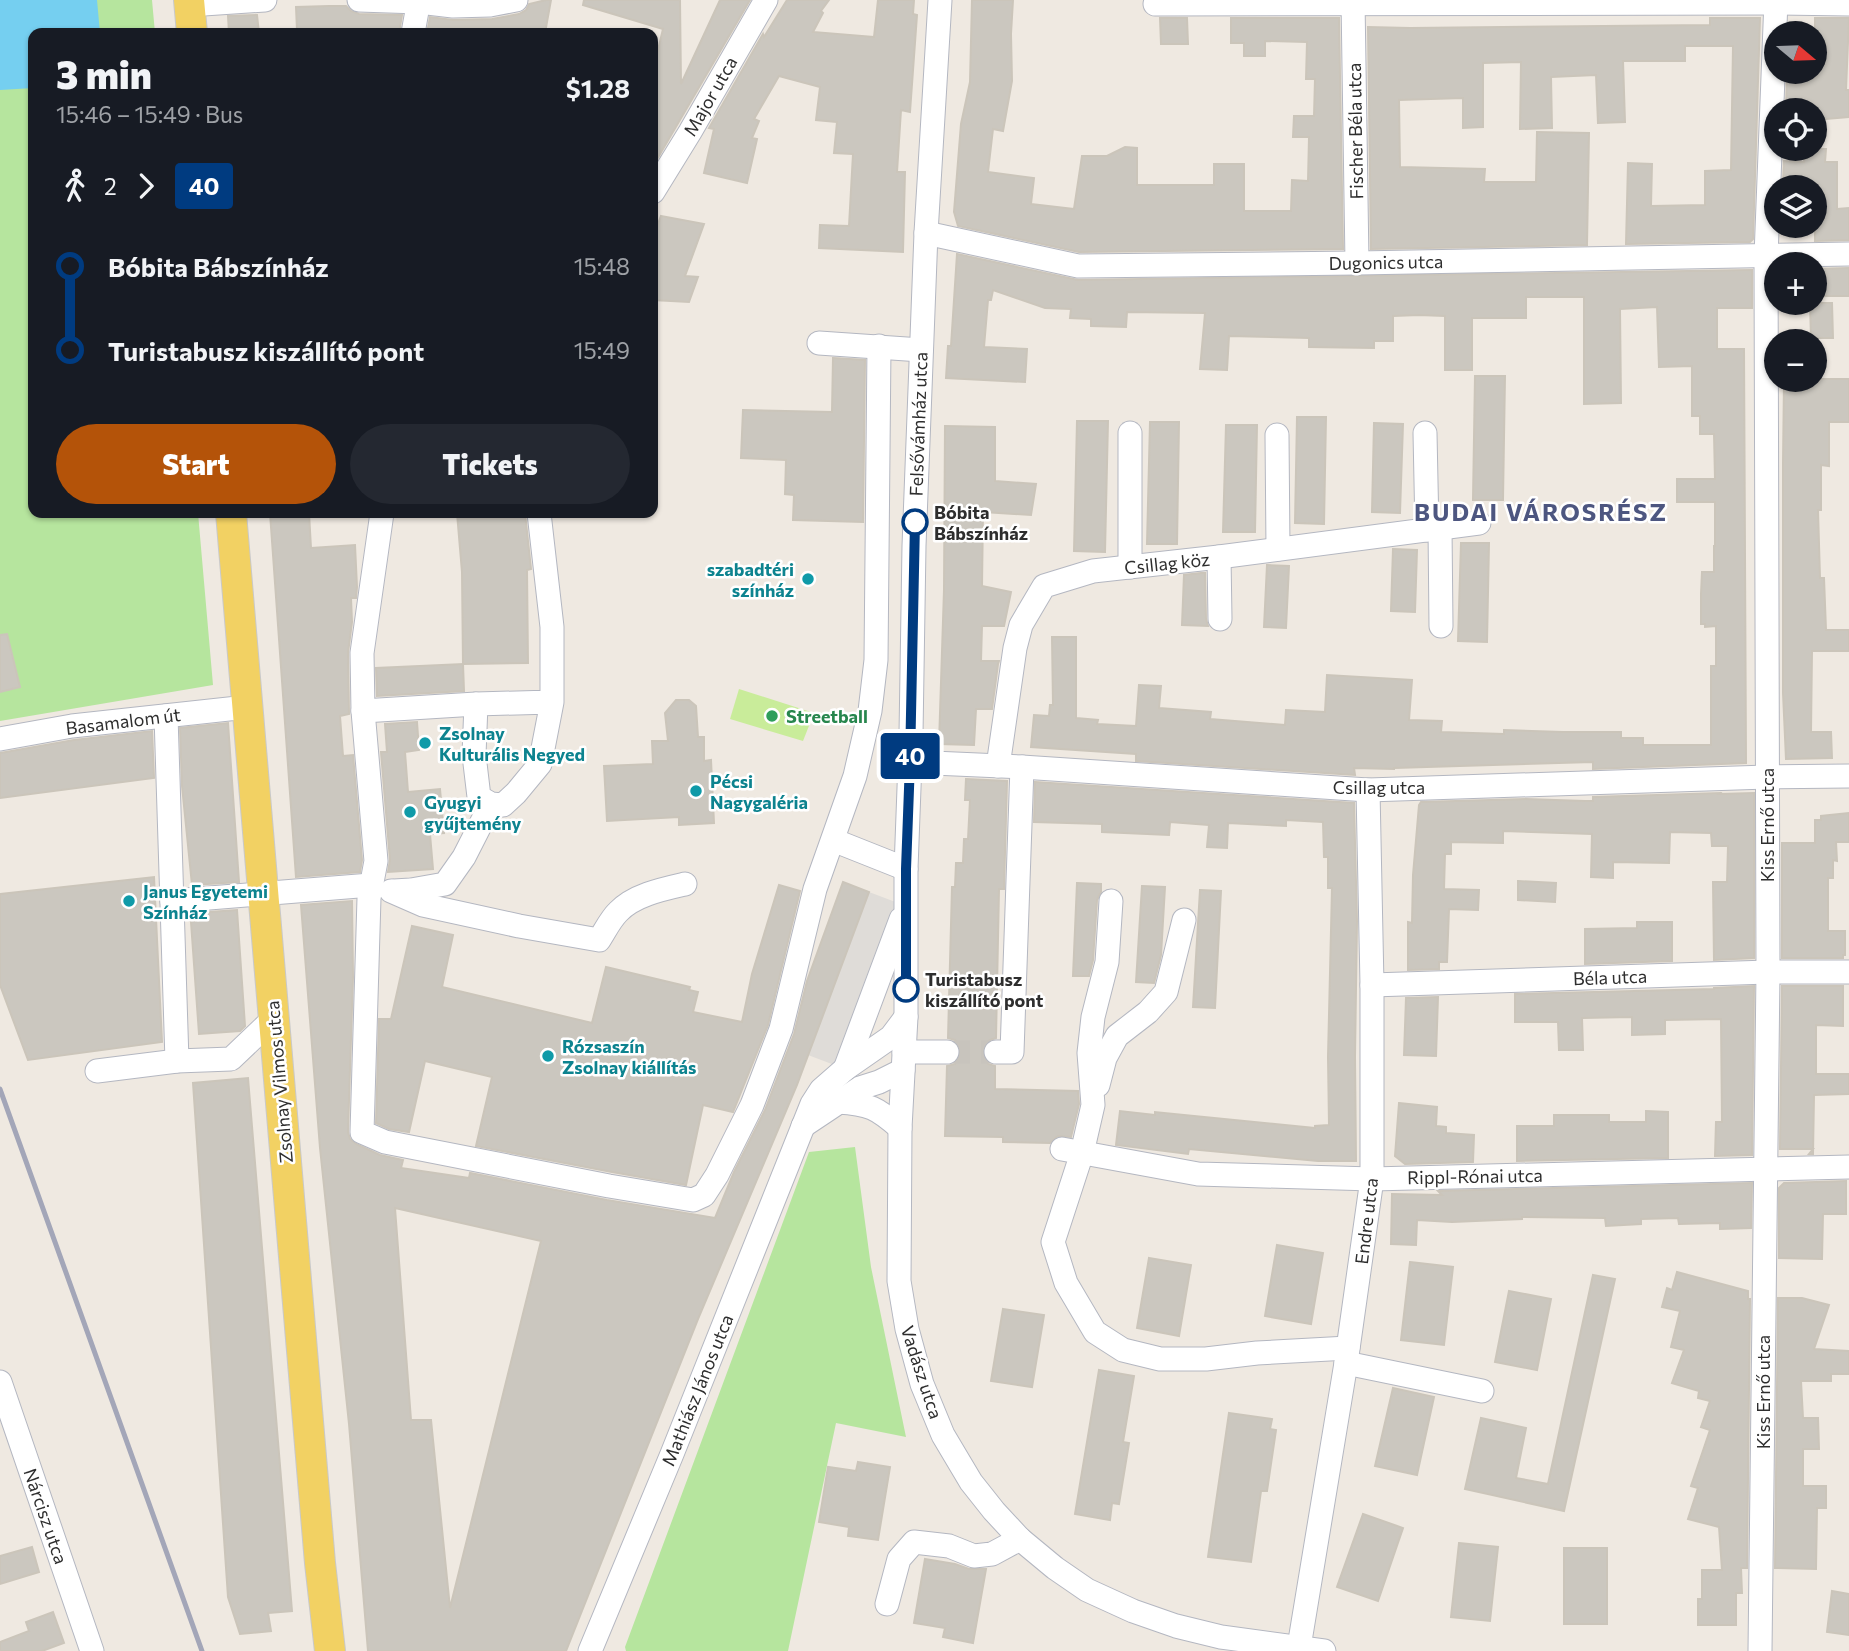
<!DOCTYPE html>
<html lang="en">
<head>
<meta charset="utf-8">
<style>
  :root { --surface:#171b24; --page:#242831; --text:#f1f3f6; --muted:#9ea1a6; --accent:#b45309 }
  body { margin:0; font-family:Commissioner,sans-serif; background:var(--page); color:var(--text); height:100vh; display:flex; flex-direction:column; font-size:26px; white-space:nowrap }
  * { box-sizing:border-box; margin:0 }
  p { font-size:23px; color:var(--muted) }
  .icon { flex:none; width:38px; height:38px; fill:none; stroke:currentColor; stroke-width:2; stroke-linecap:round; stroke-linejoin:round }
  .map { position:relative; flex:1; overflow:hidden }
  .panel { position:absolute; left:28px; top:28px; width:630px; height:490px; display:flex; flex-direction:column; background:var(--surface); border-radius:14px; box-shadow:0 2px 5px #0004 }
  .panel>* { flex:none }
  .badge { padding:0 14px; border-radius:5px; font-size:24px; line-height:46px }
  .needle { width:46px; rotate:109deg }
  .tools { position:absolute; left:1764px; top:21px; display:grid; gap:14px }
  .tools a { display:grid; place-items:center; width:63px; height:63px; border-radius:50%; background:var(--surface); box-shadow:0 2px 5px #0004; font-size:35px }
  .map>.badge { position:absolute; translate:-50% -50%; box-shadow:0 0 0 4px #fff }
  .legs { display:flex; align-items:center; gap:10px; height:77px; padding:0 28px; font-size:23px }
  .legs p { margin-inline-start:auto }
  .overview { display:flex; align-items:center; justify-content:space-between; height:119px; padding:0 28px }
  h1 { font-size:38px; font-weight:800; line-height:52px }
  .button { display:flex; gap:14px; margin-top:auto; padding:14px 28px }
  .button a { flex:1; height:80px; border-radius:42px; background:var(--accent); color:#fff; font-size:28px; font-weight:800; line-height:80px; text-align:center }
  .button a+a { background:var(--page); color:var(--text) }
  ul { padding:0 28px; list-style:none }
  li { display:flex; align-items:center; gap:24px; height:84px; font-size:26px }
  li i { display:grid; place-items:center; width:10px; height:100%; margin:0 9px; background:currentColor }
  li i::after { content:''; width:18px; height:18px; margin:-9px; border:5px solid; border-radius:50%; background:var(--surface) }
  li p { margin-inline-start:auto }
  li:first-child i { background:linear-gradient(#0000 50%,currentColor 0) }
  li:last-child i { background:linear-gradient(currentColor 50%,#0000 0) }
  .map>svg:first-child { display:block }
</style>
</head>
<body>
<div class="map">
<svg width="1849" height="1651" viewBox="0 0 1849 1651">
  <rect width="100%" height="100%" fill="#efe9e1"/>
  <g fill="#b6e59e">
    <path d="M0,0H152L155,33H33V513H198L213,685L0,721Z"/>
    <path d="M855,1147L871,1267L906,1437L836,1423L788,1651H626L625,1647L809,1152Z"/>
  </g>
  <path fill="#c9ec9a" d="M739,689L814,713L803,741L730,719Z"/>
  <path fill="#dfdcd8" d="M869,892L906,906L845,1069L808,1055Z"/>
  <path fill="#75cff0" d="M0,0H97L100,33H33V88L0,90Z"/>
  <g fill="#cbc7bf" stroke="#cbc5ba" stroke-width="2" fill-rule="evenodd">
    <path d="M546,0H551L545,33H427L430,17L453,20L492,19L519,14L526,10L529,4Z"/>
    <path d="M584,0H680L681,84L720,0H750L653,166V71L663,29L583,5Z"/>
    <path d="M787,0H829L821,11L823,13L813,32L874,37L878,0H914L913,14L917,15L910,112L901,110L897,172H905L903,252L819,248L820,225L849,226L853,154L834,153L837,122L816,120L820,87L779,76L754,119L759,121L752,138L757,139L747,183L704,173L714,129L709,128L763,34L764,37Z"/>
    <path d="M972,0H1013L1011,34L1012,81L1003,131L993,129L988,172L1034,178L1031,204L1074,209L1082,156H1107L1125,147L1137,148V185H1214V164H1244V211H1291L1292,180L1308,181L1309,137H1293L1294,116H1314L1315,79H1306L1307,42L1265,41V56H1244V43H1231V18H1339L1343,249L1079,252L958,226L954,212L961,124L970,82Z"/>
    <path d="M329,6H346L351,11L359,14L402,15L399,33H311V29L297,30L296,7Z"/>
    <path d="M257,15L259,33H229L228,16Z"/>
    <path d="M1160,18H1187L1188,44H1161Z"/>
    <path d="M1710,18H1760L1753,239L1750,242L1626,244L1628,163L1652,164L1651,206L1705,205V171L1731,170L1733,46H1685V61H1623L1625,122L1598,123L1596,75L1551,77L1552,128L1520,129L1521,62L1483,63V127L1463,128V98L1399,100L1400,167L1485,169L1484,182H1536L1537,132L1589,133L1587,245L1371,249L1368,27L1410,28L1710,25Z"/>
    <path d="M1815,18H1849L1846,90H1849V117L1815,120V110H1786L1787,72H1815Z"/>
    <path d="M1805,149H1826L1825,162H1837V209L1849,208V240L1815,241V187H1804V182H1783L1784,161L1804,162Z"/>
    <path d="M661,216L704,224L685,276L698,277L689,302L653,300V237Z"/>
    <path d="M957,254L1078,280L1752,270V308H1717V349H1744L1746,763L1593,769V762L1394,768V769L1354,768L1355,775L1136,761V754L1031,747L1034,715L1049,716L1050,705H1053L1052,637H1076V718L1098,720L1097,724L1136,726L1139,685L1161,686L1159,708L1211,712L1210,719L1285,725L1286,710L1325,712L1327,675L1412,680L1409,720L1442,721L1441,732L1504,734V730L1563,732H1621V738H1643V745H1711V666H1716V626L1705,627V624H1701V594L1702,572H1714V546H1715V502H1677V479H1715L1714,434H1700V416H1692V366L1659,367L1657,307L1620,309L1621,403L1584,404V297H1526V318H1472V370H1445V316L1419,315L1393,316V341H1374V348L1309,347V338L1229,336L1227,370L1200,369L1205,313L1127,312L1126,327L1091,326V319L1070,318L1071,309L1045,308L993,290L991,300H988L984,347L1027,349L1025,382L946,378L948,346H951Z"/>
    <path d="M1849,268V296H1815V269Z"/>
    <path d="M1810,303H1832L1833,338H1811Z"/>
    <path d="M833,358L865,360L863,522L793,520L794,495L785,494L786,460L741,458L743,410L832,412Z"/>
    <path d="M1475,376H1505L1503,500H1473Z"/>
    <path d="M1815,379H1849V422H1829V466L1821,465V510H1818L1820,578H1824L1826,630H1849V651H1812L1811,732H1831L1832,758L1786,759L1783,693V464L1784,380Z"/>
    <path d="M1297,417H1326L1324,524L1295,523Z"/>
    <path d="M1077,421H1108L1105,552L1074,551Z"/>
    <path d="M1150,422H1179L1177,544H1147Z"/>
    <path d="M1374,423L1403,424L1400,513L1372,512Z"/>
    <path d="M1226,425H1257L1255,532H1223Z"/>
    <path d="M945,426L995,427V481L1036,484L1031,515L983,512L982,586L1011,592L1004,626H982L981,661H999L998,664L992,709H976L974,745L939,744L944,590Z"/>
    <path d="M270,513H309L311,548L355,545L357,587L356,598H351L352,622L348,653L349,714L340,716L343,756L353,755L362,860L360,872L296,877Z"/>
    <path d="M457,513H525L531,569L527,570L528,663L463,664L462,572Z"/>
    <path d="M1461,543H1489L1487,642L1458,641Z"/>
    <path d="M1393,549L1417,550L1415,612L1391,611Z"/>
    <path d="M1267,565L1289,566L1286,628L1264,627Z"/>
    <path d="M1201,573H1205L1206,619L1208,626L1182,625L1184,575Z"/>
    <path d="M7,634L20,687L0,692V635Z"/>
    <path d="M463,664L464,691L377,696L376,668Z"/>
    <path d="M676,700H689L696,706L698,737H704V761L711,760L714,823L679,825V817L607,821L604,766L653,764L652,741H668L665,713Z"/>
    <path d="M417,722L419,750L405,752L408,792L440,789L444,833L430,834L433,869L388,872L390,860L381,752H387L385,724Z"/>
    <path d="M228,723L239,882L192,885L182,786L180,728Z"/>
    <path d="M152,731L154,778L0,798V753L74,740Z"/>
    <path d="M966,779L1007,781L1004,889H999L996,1038L990,1040L984,1044L982,1053L984,1058L988,1064L995,1066V1089L1078,1091L1079,1104L1071,1137L1058,1136L1050,1143L1003,1142V1137L945,1136L947,1066L955,1064L959,1058L961,1053L959,1044L955,1040L948,1038L952,887H955L956,863H963L964,839H968L970,800H965Z"/>
    <path d="M1035,782L1354,803L1357,921L1355,1057L1356,1161H1318L1189,1149L1188,1154L1116,1145L1120,1111L1155,1115V1112L1315,1128V1126L1329,1125L1328,1057L1332,888H1328V857H1324L1323,822L1286,820V826L1228,823L1227,848L1207,847L1209,825L1170,822L1169,835L1102,832V824L1034,822Z"/>
    <path d="M1720,793L1719,794L1754,793V958L1714,960L1713,882H1727L1728,846H1712L1711,833L1670,832L1669,863L1613,862V878L1591,877L1592,834L1503,831V843L1451,842V854H1445L1444,889L1479,890L1478,910L1449,909L1447,962H1439V969L1408,970V922L1412,923L1413,875L1419,805L1421,802L1526,799L1585,801H1593V797Z"/>
    <path d="M1849,813V842H1836L1837,861L1833,860V878H1828V931H1845V955H1843V958H1782V843H1815V820H1821V816Z"/>
    <path d="M154,877L162,1042L28,1060L0,985V894Z"/>
    <path d="M1518,881L1556,883L1555,902L1518,900Z"/>
    <path d="M843,882L869,892L797,1085L698,1319L566,1651H368L349,1424L320,1148L301,905L352,901L353,977L348,1132L350,1139L356,1144L380,1155L403,1160L401,1168L469,1178L470,1173L607,1200L715,1218L734,1172L765,1110L794,1034L807,981ZM395,1208L541,1241L450,1608L431,1420H411Z"/>
    <path d="M1077,883L1101,884V892L1097,900L1093,960L1089,976H1073Z"/>
    <path d="M779,885L800,891L768,1025L733,1112L703,1105L686,1185L612,1172L476,1146L492,1077L425,1061L409,1132L389,1129L376,1123L379,1019H391L412,926L453,935L442,987L592,1023L606,967L690,987L689,990L698,992L693,1012L742,1022L752,974Z"/>
    <path d="M1142,886L1165,887L1161,955L1154,983L1136,982Z"/>
    <path d="M1200,890L1221,891L1215,1008L1193,1007Z"/>
    <path d="M237,910L245,1026L240,1031L199,1034L191,922L196,921L195,913Z"/>
    <path d="M1637,922H1672V961L1585,964V929L1637,928Z"/>
    <path d="M1754,986L1752,1155L1715,1156L1716,1122H1722L1721,1019L1665,1020V1034L1632,1035V1017L1582,1018L1583,1050H1559L1558,1022H1515V994L1714,989V988Z"/>
    <path d="M1782,986H1843V1026L1816,1025V1074H1849V1094L1814,1095L1813,1154H1809L1813,1149H1780Z"/>
    <path d="M1438,997L1436,1056L1404,1055L1406,998Z"/>
    <path d="M248,1078L292,1611L268,1613L271,1631L240,1634L228,1597L193,1083Z"/>
    <path d="M1399,1103L1437,1107L1436,1126L1446,1127V1133L1474,1135L1473,1162L1405,1164L1395,1156Z"/>
    <path d="M1646,1111L1668,1112V1158L1517,1161V1126H1554V1115H1609V1122H1646Z"/>
    <path d="M1846,1181V1214H1823L1822,1259L1779,1258V1188L1784,1183Z"/>
    <path d="M1752,1183L1751,1228L1720,1229V1223L1679,1224L1678,1218L1641,1219V1224L1606,1226L1605,1218L1522,1217V1219L1452,1222L1417,1220L1416,1245L1391,1244L1392,1194L1442,1195L1438,1191Z"/>
    <path d="M1277,1245L1323,1253L1311,1324L1265,1316Z"/>
    <path d="M1149,1258L1191,1265L1179,1336L1137,1328Z"/>
    <path d="M1410,1262L1453,1267L1444,1345L1401,1340Z"/>
    <path d="M1677,1272L1748,1291V1299H1750L1747,1568H1741L1742,1593H1736V1625H1698V1599H1702V1570H1722L1719,1527L1688,1519L1698,1488L1691,1486L1710,1430L1701,1427L1710,1401L1698,1398L1699,1391L1672,1383L1684,1350L1671,1347L1680,1311L1662,1307L1667,1288L1672,1290Z"/>
    <path d="M1593,1275L1615,1279L1564,1511L1465,1489L1481,1418L1526,1428L1516,1478L1548,1484Z"/>
    <path d="M1509,1291L1551,1299L1537,1370L1495,1362Z"/>
    <path d="M1778,1298H1802L1829,1305L1814,1349L1849,1351V1374H1831V1381H1801L1803,1418H1818L1819,1449H1803V1486H1826V1508H1817L1816,1569L1775,1568Z"/>
    <path d="M1003,1309L1044,1315L1032,1387L991,1381Z"/>
    <path d="M1099,1370L1134,1376L1123,1442L1129,1443L1119,1504L1112,1503L1110,1520L1075,1514Z"/>
    <path d="M1393,1388L1434,1397L1417,1475L1375,1466Z"/>
    <path d="M1229,1413L1272,1419L1270,1429L1276,1430L1267,1491H1261L1251,1562L1208,1557Z"/>
    <path d="M858,1462L890,1467L878,1540L848,1536L849,1527L819,1522L828,1467L856,1471Z"/>
    <path d="M1363,1514L1403,1528L1378,1601L1337,1587Z"/>
    <path d="M1459,1543L1498,1547L1490,1621L1451,1617Z"/>
    <path d="M32,1547L39,1572L0,1584V1556Z"/>
    <rect x="1564" y="1548" width="43" height="76"/>
    <path d="M925,1559L955,1564L969,1569H986L973,1643L943,1637L945,1628L914,1623Z"/>
    <path d="M1832,1591L1849,1594V1635L1827,1632Z"/>
    <path d="M53,1612L64,1643L42,1651H0V1642L29,1631L26,1622Z"/>
  </g>
  <g fill="none" stroke-linecap="round" stroke-linejoin="round">
    <path stroke="#c8c4bd" stroke-width="23" stroke-dasharray="23 11" stroke-linecap="butt" d="M947,1052H996"/>
    <g stroke="#b4b7c1" stroke-width="25">
      <g id="minor">
        <path d="M359,0L419,2L453,6L490,5L516,0"/>
        <path d="M940,0L926,233L914,546L911,734L906,869V1017L900,1128L899,1281L907,1329L922,1384L943,1435L971,1482L994,1511L1020,1539L1055,1568L1087,1590L1133,1611L1176,1626L1221,1637L1324,1651"/>
        <path d="M1353,0L1357,263"/>
        <path d="M1155,4L1776,3L1849,4"/>
        <path d="M189,5L265,0"/>
        <path d="M413,33L419,0"/>
        <path d="M653,192L690,132L766,0"/>
        <path d="M926,233L1078,266L1357,263L1849,254"/>
        <path d="M819,343L921,350"/>
        <path d="M1130,433V567"/>
        <path d="M1425,433L1427,530"/>
        <path d="M1277,435L1278,549"/>
        <path d="M382,513L362,653L363,711L376,861L369,898L362,1132L385,1142L609,1186L693,1200L704,1195L717,1175L752,1105L781,1029L815,889L855,776L870,711L876,660L879,346"/>
        <path d="M539,513L552,627V702L540,764L516,793L503,805L491,804L479,797L474,755L476,704L552,702"/>
        <path d="M1440,528L1441,626"/>
        <path d="M1219,557L1220,619"/>
        <path d="M363,711L476,704"/>
        <path d="M166,716L177,1061"/>
        <path d="M0,739L72,726L247,707"/>
        <path d="M910,762L1022,767L1368,790L1767,777L1849,776"/>
        <path d="M998,766L1015,648L1021,625L1044,586L1093,571L1219,557L1479,523"/>
        <path d="M833,840L906,869"/>
        <path d="M391,891L423,905L519,926L599,940C605,931 610,920 618,912C634,895 663,889 685,884"/>
        <path d="M394,891L411,890L445,884L464,857L491,804"/>
        <path d="M172,901L371,885"/>
        <path d="M1111,901L1107,962L1093,1017L1089,1053L1093,1105L1082,1153L1053,1242L1066,1283L1095,1332L1123,1350L1160,1359H1206L1257,1353L1348,1348"/>
        <path d="M1372,985L1768,972H1849"/>
        <path d="M904,1052H947"/>
        <path d="M996,1052H1012L1022,767"/>
        <path d="M845,1069L901,919"/>
        <path d="M97,1071L177,1061L231,1059L273,1019"/>
        <path d="M1098,1085L1105,1058L1117,1036L1148,1012L1166,992L1184,920"/>
        <path d="M838,1102C870,1104 877,1108 900,1128"/>
        <path d="M803,1126L860,1088L879,1082L903,1070"/>
        <path d="M1062,1149L1198,1174L1372,1179L1849,1167"/>
        <path d="M1346,1363L1482,1391"/>
        <path d="M0,1382L92,1651"/>
        <path d="M887,1604L899,1559L914,1542L949,1546L974,1556L992,1554L1020,1539"/>
        <path d="M1299,1647L1346,1363L1372,1179V985L1368,790"/>
        <path d="M590,1651L672,1454L812,1104L821,1090L845,1069L891,1037L906,1017"/>
        <path d="M1760,1651L1768,972L1766,256L1776,0"/>
      </g>
    </g>
    <g stroke="#c9c9c9" stroke-width="32">
      <g id="major">
        <path d="M189,0L192,33"/>
        <path d="M231,513L320,1563L330,1651"/>
      </g>
    </g>
    <use href="#minor" stroke="#fff" stroke-width="23"/>
    <use href="#major" stroke="#f2d163" stroke-width="30"/>
    <path stroke="#a3a6b8" stroke-width="5" d="M0,1089L202,1651"/>
  </g>
  <g fill="none" stroke-linecap="round" stroke-linejoin="round">
    <g stroke="#fff" stroke-width="16">
      <path id="line-1" d="M906,989V869L910,762L915,522"/>
    </g>
    <use href="#line-1" stroke="#003b80" stroke-width="10"/>
  </g>
  <g fill="#fff" stroke="#003b80" stroke-width="3.5">
    <circle cx="915" cy="522" r="12"/>
    <circle cx="906" cy="989" r="12"/>
  </g>
  <g fill="#0f9aa8" stroke="#fff" stroke-width="2.5">
    <circle cx="808" cy="579" r="7"/>
    <circle cx="425" cy="743" r="7"/>
    <circle cx="696" cy="791" r="7"/>
    <circle cx="410" cy="812" r="7"/>
    <circle cx="129" cy="901" r="7"/>
    <circle cx="548" cy="1056" r="7"/>
  </g>
  <circle fill="#2e9e5b" stroke="#fff" stroke-width="2.5" cx="772" cy="716" r="7"/>
  <g text-anchor="middle" dominant-baseline="central" stroke-width="5" stroke-linejoin="round" paint-order="stroke">
    <g font-size="18" fill="#2e2e2e" stroke="#fff">
      <text transform="translate(710 96) rotate(-60)">Major utca</text>
      <text transform="translate(1355 131) rotate(-91)">Fischer Béla utca</text>
      <text transform="translate(1386 262) rotate(-1)">Dugonics utca</text>
      <text transform="translate(918 424) rotate(-88)">Felsővámház utca</text>
      <text transform="translate(1167 563) rotate(-6)">Csillag köz</text>
      <text transform="translate(123 721) rotate(-7)">Basamalom út</text>
      <text x="1379" y="787">Csillag utca</text>
      <text transform="translate(1767 825) rotate(-90)">Kiss Ernő utca</text>
      <text transform="translate(1610 977) rotate(-2)">Béla utca</text>
      <text transform="translate(279 1082) rotate(-95)">Zsolnay Vilmos utca</text>
      <text transform="translate(1475 1176) rotate(-1)">Rippl-Rónai utca</text>
      <text transform="translate(1366 1221) rotate(-83)">Endre utca</text>
      <text transform="translate(922 1372) rotate(72)">Vadász utca</text>
      <text transform="translate(697 1390) rotate(-68)">Mathiász János utca</text>
      <text transform="translate(1763 1392) rotate(-90)">Kiss Ernő utca</text>
      <text transform="translate(46 1516) rotate(71)">Nárcisz utca</text>
    </g>
    <g font-size="18" font-weight="bold" fill="#2e2e2e" stroke="#fff" text-anchor="start">
      <text x="934" y="512">Bóbita<tspan x="934" dy="21">Bábszínház</tspan></text>
      <text x="925" y="979">Turistabusz<tspan x="925" dy="21">kiszállító pont</tspan></text>
    </g>
    <g font-size="18" font-weight="bold" fill="#0d838f" stroke="#fff" text-anchor="start">
      <text x="794" y="569" text-anchor="end">szabadtéri<tspan x="794" dy="21">színház</tspan></text>
      <text x="439" y="733">Zsolnay<tspan x="439" dy="21">Kulturális Negyed</tspan></text>
      <text x="710" y="781">Pécsi<tspan x="710" dy="21">Nagygaléria</tspan></text>
      <text x="424" y="802">Gyugyi<tspan x="424" dy="21">gyűjtemény</tspan></text>
      <text x="143" y="891">Janus Egyetemi<tspan x="143" dy="21">Színház</tspan></text>
      <text x="562" y="1046">Rózsaszín<tspan x="562" dy="21">Zsolnay kiállítás</tspan></text>
    </g>
    <g font-size="18" font-weight="bold" fill="#27864d" stroke="#fff" text-anchor="start">
      <text x="786" y="716">Streetball</text>
    </g>
    <g font-size="24" font-weight="bold" letter-spacing="2" fill="#4d5680" stroke="#fff">
      <text x="1541" y="511">BUDAI VÁROSRÉSZ</text>
    </g>
  </g>
</svg>
<div class="tools">
<a><svg class="needle" viewBox="-14 -14 28 28"><path d="M0-13l5 13h-10z" fill="#e53935"/><path d="M0 13l5-13h-10z" fill="#9ea1a6"/></svg></a>
<a><svg class="icon" aria-label="locate" viewBox="0 0 24 24"><circle cx="12" cy="12" r="6"/><path d="M12 2v4M12 18v4M2 12h4M18 12h4"/></svg></a>
<a><svg class="icon" aria-label="layers" viewBox="0 0 24 24"><path d="M12 4l9 5-9 5-9-5zM3 14l9 5 9-5"/></svg></a>
<a>+</a>
<a>−</a>
</div>
<b class="badge" style="left:910px;top:756px;background:#003b80;color:#fff">40</b>
<section class="panel">
<div class="overview"><div><h1>3 min</h1><p>15:46 – 15:49 · Bus</p></div><b>$1.28</b></div>
<div class="legs"><svg class="icon" aria-label="walk" viewBox="0 0 24 24"><circle cx="13" cy="4" r="2"/><path d="M13 8l-2 6 4 7M11 14l-3 7M7 12l3-4h3l4 4"/></svg>2<svg class="icon" aria-label="forward" viewBox="0 0 24 24"><path d="M9 5l7 7-7 7"/></svg><b class="badge" style="background:#003b80;color:#fff">40</b></div>
<ul>
<li><i style="color:#003b80"></i><b>Bóbita Bábszínház</b><p>15:48</p></li>
<li><i style="color:#003b80"></i><b>Turistabusz kiszállító pont</b><p>15:49</p></li>
</ul>
<div class="button"><a>Start</a><a>Tickets</a></div>
</section>
</div>
</body>
</html>
